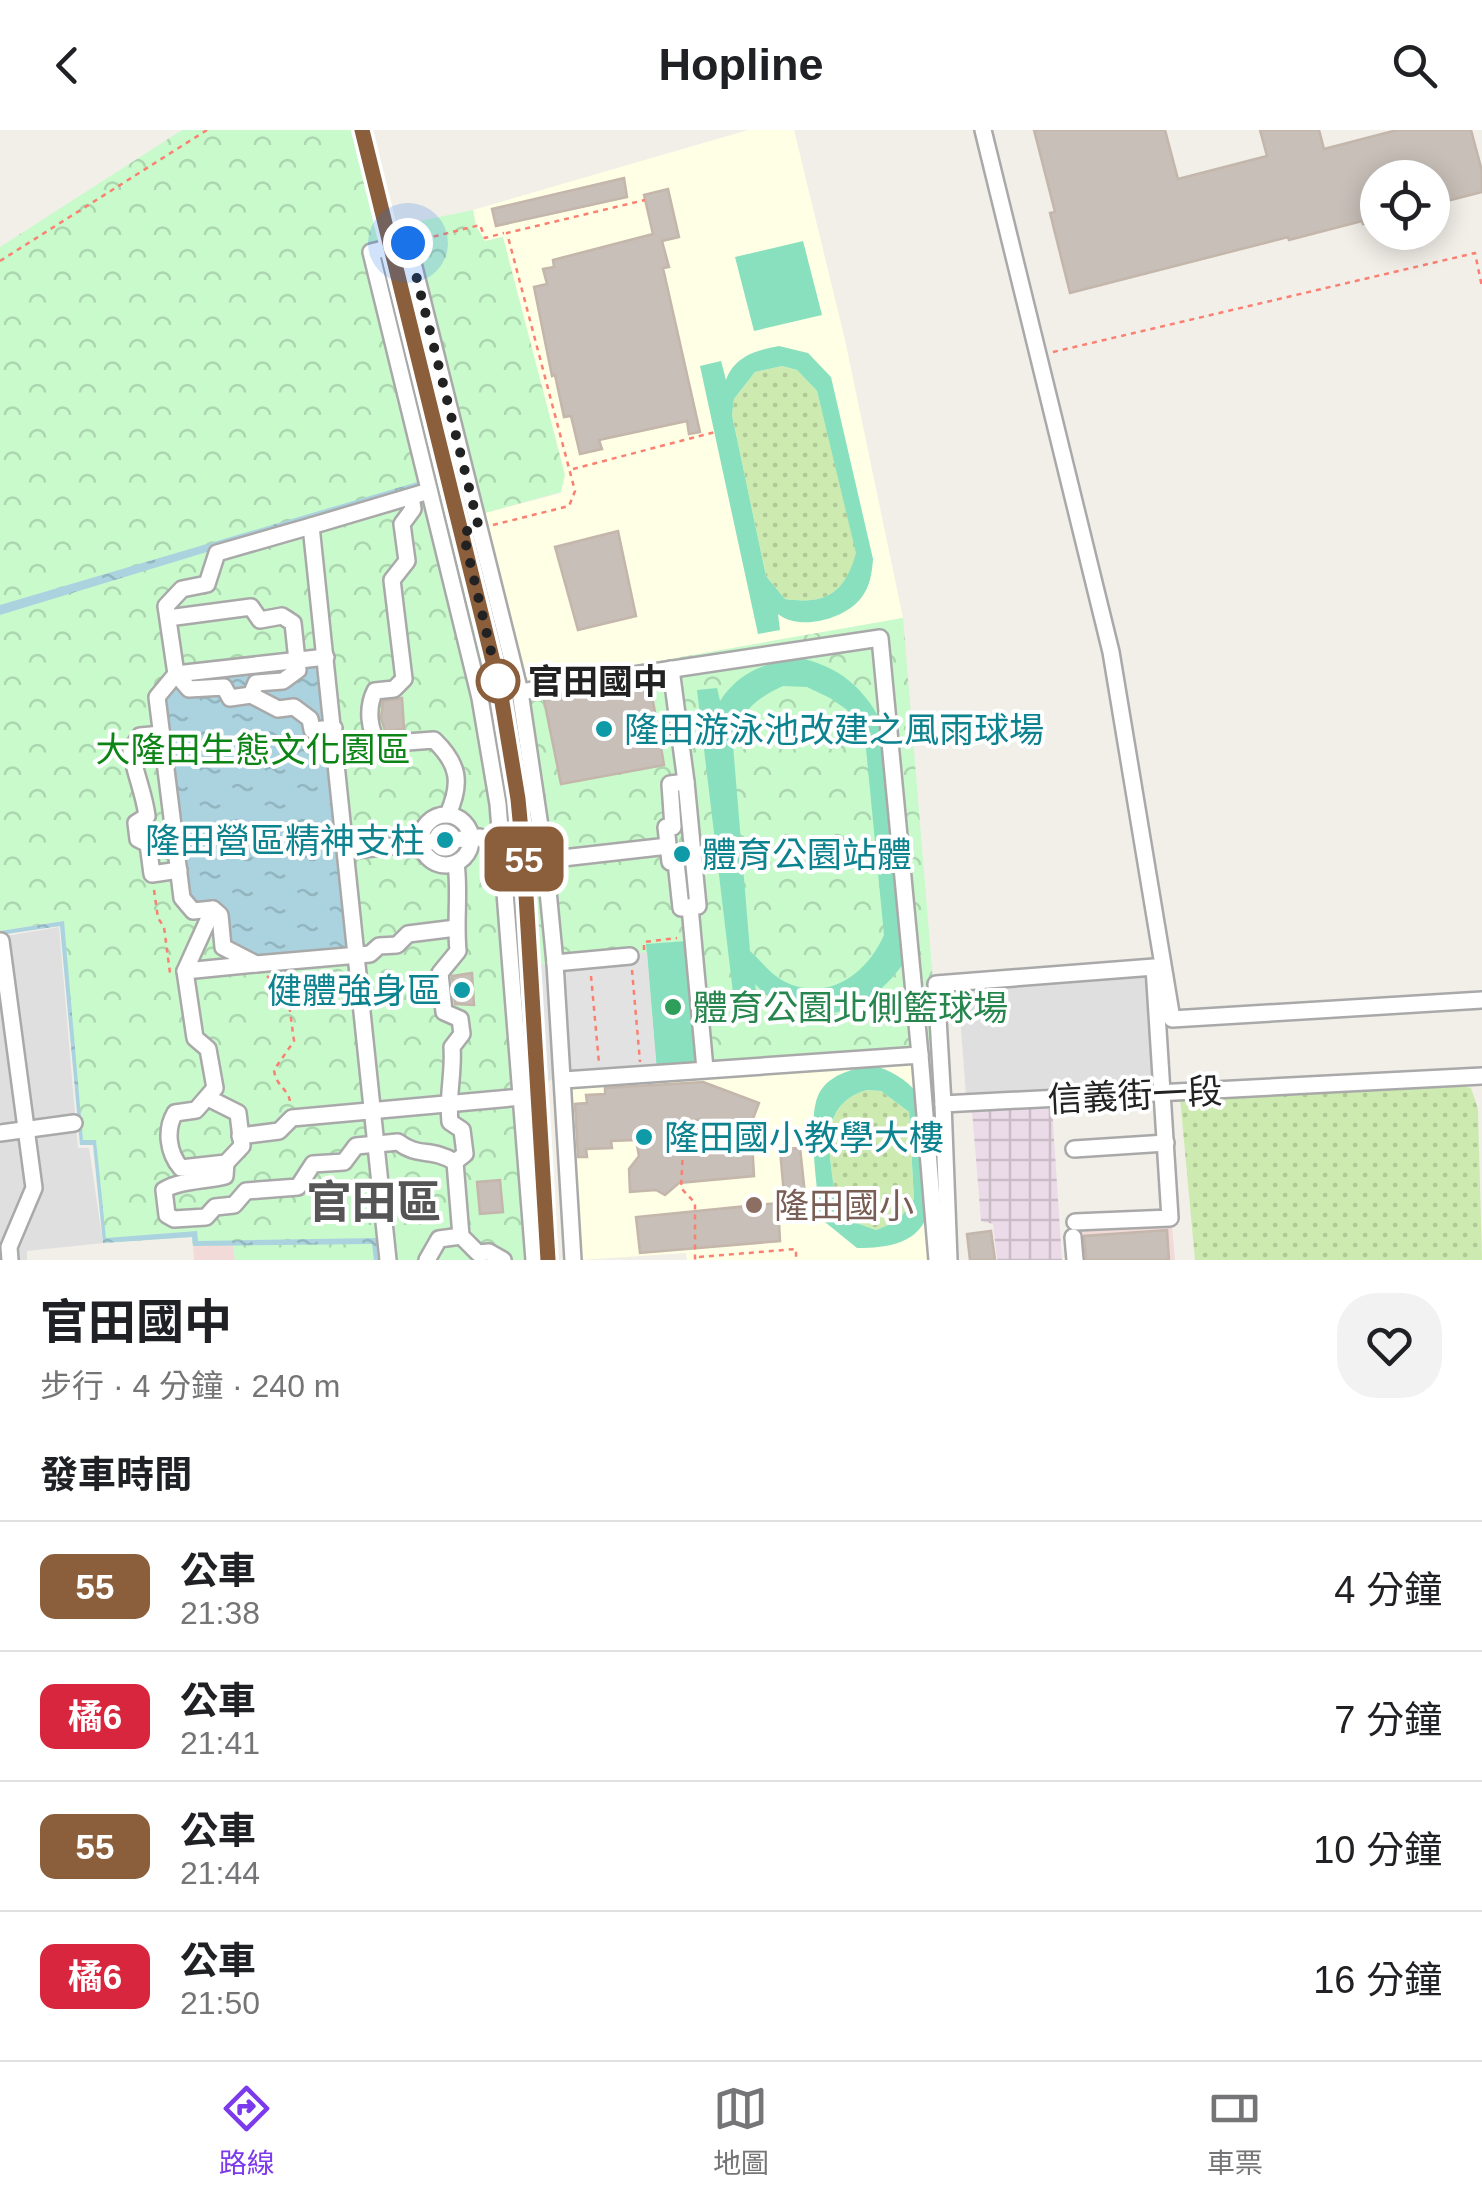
<!DOCTYPE html>
<html lang="zh-TW">
<head>
<meta charset="utf-8">
<style>
  :root { --surface:#fff; --page:#f2f2f2; --text:#202124; --muted:#757577; --line:#e0e0e0; --accent:#7c3aed }
  body { margin:0; font-family:Helvetica,"Noto Sans TC",sans-serif; background:var(--page); color:var(--text); height:100vh; display:flex; flex-direction:column; font-size:38px; white-space:nowrap }
  * { box-sizing:border-box; margin:0 }
  p { font-size:32px; color:var(--muted) }
  .icon { flex:none; width:55px; height:55px; fill:none; stroke:currentColor; stroke-width:2; stroke-linecap:round; stroke-linejoin:round }
  .map { position:relative; height:1130px; overflow:hidden }
  .sheet { display:flex; flex-direction:column; background:var(--surface); flex:1 }
  .sheet>* { flex:none }
  .badge { padding:0 20px; border-radius:15px; font-size:35px; line-height:65px }
  .fabs { position:absolute; left:1360px; top:30px; display:grid; gap:20px }
  .fabs a { display:grid; place-items:center; width:90px; height:90px; border-radius:50%; background:var(--surface); box-shadow:0 5px 25px #0003; font-size:50px }
  .you { position:absolute; width:50px; height:50px; margin:-25px; border:8px solid #fff; border-radius:50%; background:#1a73e8; box-shadow:0 0 0 15px #1a73e833 }
  .map>.badge { position:absolute; translate:-50% -50%; box-shadow:0 0 0 5px #fff }
  h2 { padding:0 40px; font-size:38px; line-height:90px }
  .round { display:grid; place-items:center; flex:none; width:105px; height:105px; border-radius:40px; background:var(--page) }
  .head { display:flex; align-items:center; justify-content:space-between; height:170px; padding:0 40px }
  h1 { font-size:48px; font-weight:700; line-height:75px }
  ul { padding:0; list-style:none }
  li { display:flex; align-items:center; gap:30px; height:130px; padding:0 40px; border-top:2px solid var(--line) }
  li div { flex:1 }
  li b { display:block; font-size:38px }
  li em { font-style:normal }
  li .badge { min-width:110px; font-weight:700; text-align:center }
  header { display:flex; justify-content:space-between; align-items:center; height:130px; padding:0 40px; background:var(--surface); font-size:45px; font-weight:700 }
  .tab-bar { display:flex; justify-content:space-around; align-items:center; height:140px; border-top:2px solid var(--line); background:var(--surface); font-size:28px; color:var(--muted) }
  .tab-bar a { display:grid; justify-items:center; gap:5px }
  .tab-bar .on { color:var(--accent) }
  .map>svg:first-child { display:block }
</style>
</head>
<body>
<header><svg class="icon" aria-label="back" viewBox="0 0 24 24"><path d="M15 5l-7 7 7 7"/></svg>Hopline<svg class="icon" aria-label="search" viewBox="0 0 24 24"><circle cx="10" cy="10" r="6"/><path d="M15 15l6 6"/></svg></header>
<div class="map">
<svg width="1482" height="1130" viewBox="0 0 1482 1130">
  <defs>
    <pattern id="industrial-grid" width="8" height="8" patternUnits="userSpaceOnUse" patternTransform="scale(2.5)"><rect width="8" height="8" fill="#ebdbe8"/><path d="M0 4h8M4 0v8" fill="none" stroke="#c9bcc7"/></pattern>
    <pattern id="grass-dots" width="8" height="8" patternUnits="userSpaceOnUse" patternTransform="scale(2.5)"><rect width="8" height="8" fill="#cdebb0"/><path d="M2 2h.1M6 6h.1" fill="none" stroke="#b0c997" stroke-width="1.8" stroke-linecap="round"/></pattern>
    <pattern id="park-crowns" width="20" height="18" patternUnits="userSpaceOnUse" patternTransform="scale(2.5)"><rect width="20" height="18" fill="#c8facc"/><path d="M2 6a3 3 0 1 1 6 0M12 15a3 3 0 1 1 6 0" fill="none" stroke="#acd6af"/></pattern>
    <pattern id="water-ripples" width="26" height="14" patternUnits="userSpaceOnUse" patternTransform="scale(2.5)"><rect width="26" height="14" fill="#aad3df"/><path d="M2 4q2-2 4 0t4 0M15 11q2-2 4 0t4 0" fill="none" stroke="#92b5bf"/></pattern>
  </defs>
  <rect width="100%" height="100%" fill="#f2efe9"/>
  <g fill="#e0dfdf">
    <path d="M59,797L78,1018H89L103,1113L27,1121V1130H0V807Z"/>
    <path d="M1149,845L1157,953L966,966L958,858Z"/>
  </g>
  <g fill="#f2dad9">
    <path d="M1172,1097L1175,1130H1082L1081,1100Z"/>
    <path d="M234,1115L235,1130H194L193,1116Z"/>
  </g>
  <path fill="url(#industrial-grid)" d="M1052,978L1062,1130H997L993,1094L981,1091L972,981Z"/>
  <g fill="#ffffe5">
    <path d="M748,0H794L845,210L903,488L523,555L481,384L561,363L502,107L485,111L476,96L473,80Z"/>
    <path d="M920,925L937,1130H687L686,1123L579,1130L567,957Z"/>
  </g>
  <g fill="url(#grass-dots)">
    <path d="M782,236L797,240L817,261L857,423C845,463 826,475 785,469L766,446L732,285L734,269L755,242Z"/>
    <path d="M1455,954L1471,958L1478,979L1482,1130H1195L1180,968Z"/>
    <path d="M867,960L881,961L909,982L914,1069L898,1091L876,1100L851,1091L836,1076C833,1032 812,976 867,960Z"/>
  </g>
  <path fill="url(#park-crowns)" d="M182,0H355L386,98L473,80L476,96L485,111L503,107L565,345L561,362L481,384L523,555L903,488L939,923L541,951L548,1130H235L233,1115L193,1116L192,1107L103,1113L96,1011H83L63,791L0,801V117Z"/>
  <g fill="#88e0be" fill-rule="evenodd">
    <path d="M803,111L822,185L754,201L735,127Z"/>
    <path d="M779,216L808,223L831,247L873,429C872,443 870,457 861,468C844,490 799,501 778,484L780,500L758,504L700,236L721,231L726,250C734,227 755,220 779,216ZM782,236L797,240L817,261L856,423C845,463 826,475 785,469L766,446L732,285L734,269L755,242Z"/>
    <path d="M804,529C840,538 862,557 880,589L905,831C869,885 805,907 755,854L757,868L734,871L697,560L717,558L720,571C740,540 768,531 804,529ZM783,556L807,557L830,568L846,579L865,608L884,805C866,846 824,875 780,849C769,842 760,830 750,821L733,615C738,583 755,569 783,556Z"/>
    <path d="M687,811L700,939L657,942L646,814Z"/>
    <path d="M871,935C891,940 906,949 919,965L929,1080C920,1114 888,1118 857,1118L820,1088C818,1058 805,983 821,960C832,944 853,939 871,935ZM867,960L881,961L909,982L914,1069L898,1091L876,1100L851,1091L836,1076C833,1032 812,976 867,960Z"/>
  </g>
  <path fill="#e2e2e2" d="M647,822L657,942L541,951L532,836Z"/>
  <g fill="url(#water-ripples)">
    <path d="M448,343L450,348L0,485V475Z"/>
    <path d="M326,527L356,825L258,838L223,817L220,785L182,768L157,567L176,544Z"/>
    <path d="M64,791L83,1010H96L106,1108L197,1101L198,1111L376,1108L378,1130H374L372,1114L193,1116L192,1107L103,1113L93,1015H80L60,796L0,805V801Z"/>
  </g>
  <g fill="#c7bfb8" stroke="#c4b6ab" stroke-width="2.5" fill-rule="evenodd">
    <path d="M1034,0H1165L1178,49L1267,26L1260,0H1319L1324,19L1397,0H1471L1482,41V62L1432,75V48H1378V91L1363,94L1362,91L1289,110L1288,107L1070,163L1050,83L1055,82Z"/>
    <path d="M624,48L627,67L496,96L492,79Z"/>
    <path d="M668,59L679,107L662,111L669,137L663,138L700,302L689,304L687,291L599,310L602,319L580,324L571,286L564,287L555,245L552,246L534,157L547,154L543,139L554,137L553,130L653,104L644,65Z"/>
    <path d="M618,401L636,486L578,500L555,417Z"/>
    <path d="M650,554L664,635L561,654L544,570Z"/>
    <path d="M402,568L404,599L385,601L381,588L383,571Z"/>
    <path d="M472,843L474,875L455,874L452,846Z"/>
    <path d="M703,952L759,973L751,994L754,1046L679,1053L665,1065L656,1060L630,1062L629,1039L639,1026L636,1010L611,1011L612,1018L586,1019L587,1027H578L575,974L587,973L586,965L605,964V958ZM708,989L727,994L730,1017L698,1019L696,990Z"/>
    <path d="M800,1018L805,1064L784,1065L780,1019Z"/>
    <path d="M500,1050L503,1082L480,1084L477,1052Z"/>
    <path d="M778,1073L780,1111L640,1123L636,1087Z"/>
    <path d="M1167,1100L1169,1130H1086L1084,1106Z"/>
    <path d="M991,1101L995,1130H970L967,1104Z"/>
  </g>
  <g fill="none" stroke-linecap="round" stroke-linejoin="round">
    <g stroke="#a9a9a9" stroke-width="20">
      <g id="minor">
        <path d="M362,0L500,559L518,669L524,732L548,1130"/>
        <path d="M983,0L1111,522L1172,889L1482,870"/>
        <path d="M411,367L413,379L402,394L407,431L392,450L404,549L394,559L375,561C367,577 368,601 380,614L434,610C459,634 462,653 448,684"/>
        <path d="M168,488L251,477L260,490L282,486L293,493L298,540L283,551L256,553L251,565L230,568L224,557L189,559L176,544L166,476L182,459L207,454L217,423L311,396"/>
        <path d="M326,527L176,544L157,567L182,768L193,781L213,779L220,785L223,817L256,834L370,824L379,816L397,815L408,804L456,798"/>
        <path d="M671,539L686,652L670,654L673,697H666L670,732H676L681,778L690,777L705,939"/>
        <path d="M520,562L408,113L371,122L480,568L498,674L534,1130"/>
        <path d="M251,565L278,579L294,577L310,589L312,600L334,598"/>
        <path d="M162,604L140,606L131,620C135,644 144,663 147,686L136,693L138,709L148,714L152,744L179,740"/>
        <path d="M686,652L698,776L690,777"/>
        <circle cx="446" cy="710" r="25"/>
        <circle cx="445" cy="710" r="8"/>
        <path d="M454,710L480,707L489,715L492,735L504,733"/>
        <path d="M346,721L437,711"/>
        <path d="M545,730L668,716"/>
        <path d="M456,733C460,763 455,789 458,821L440,843L444,882L460,889L462,904L452,917C454,944 447,965 450,992L462,1000L465,1024L455,1032L461,1106L478,1123L489,1122L503,1130"/>
        <path d="M1,811L34,1058L9,1117L10,1130"/>
        <path d="M555,833L630,826"/>
        <path d="M185,841L256,834"/>
        <path d="M564,950L920,925L937,1130"/>
        <path d="M208,968L238,983L242,1016L226,1033L181,1038C168,1023 165,1000 175,983L196,980L215,958L208,919L195,908L185,841L213,779"/>
        <path d="M943,974L936,854L1154,837L1170,1088L1075,1092"/>
        <path d="M0,1003L74,993"/>
        <path d="M240,1006L279,1001L292,988L522,967"/>
        <path d="M1074,1019L1166,1013"/>
        <path d="M226,1033L225,1046C206,1051 180,1050 164,1060L167,1085L174,1089L206,1087L215,1077L234,1075L246,1061L298,1057L313,1034L344,1032L356,1016L398,1012C419,1028 430,1017 455,1032"/>
        <path d="M1073,1107L1075,1130"/>
        <path d="M388,1130L311,396L429,361"/>
        <path d="M427,1130L439,1109L461,1106"/>
        <path d="M573,1130L555,833L545,730L520,562L880,508L920,925"/>
        <path d="M949,1130L943,974L1482,946"/>
      </g>
    </g>
    <g stroke="#fa8072" stroke-width="2.5" stroke-dasharray="5 5" stroke-linecap="butt">
      <path d="M424,109L480,95L485,108L504,103"/>
      <path d="M0,131L207,0"/>
      <path d="M1053,222L1475,123L1482,157"/>
      <path d="M573,339L715,302"/>
      <path d="M493,395L569,376L575,361L507,103L645,70"/>
      <path d="M154,760L158,788L164,797L170,843"/>
      <path d="M644,820V812L677,808"/>
      <path d="M632,840L640,932"/>
      <path d="M267,846L288,866L294,911L274,940C276,957 289,959 290,972"/>
      <path d="M591,846L599,933"/>
      <path d="M684,1000L681,1058L695,1073V1130"/>
      <path d="M699,1127L796,1119V1130"/>
    </g>
    <use href="#minor" stroke="#fff" stroke-width="15"/>
  </g>
  <g fill="none" stroke-linecap="round" stroke-linejoin="round">
    <g stroke="#fff" stroke-width="22">
      <path id="line" d="M362,0L500,560L518,669L524,732L548,1130"/>
    </g>
    <use href="#line" stroke="#8b5e3c" stroke-width="15"/>
    <path stroke="#222" stroke-width="10" stroke-dasharray="0 18" d="M408,113L479,398L463,402L500,560L498,551"/>
  </g>
  <circle fill="#fff" stroke="#8b5e3c" stroke-width="5" cx="498" cy="551" r="20"/>
  <g fill="#0f9aa8" stroke="#fff" stroke-width="4">
    <circle cx="604" cy="599" r="10"/>
    <circle cx="445" cy="710" r="10"/>
    <circle cx="682" cy="724" r="10"/>
    <circle cx="462" cy="860" r="10"/>
    <circle cx="644" cy="1007" r="10"/>
  </g>
  <circle fill="#2e9e5b" stroke="#fff" stroke-width="4" cx="673" cy="877" r="10"/>
  <circle fill="#8d6e63" stroke="#fff" stroke-width="4" cx="754" cy="1075" r="10"/>
  <g text-anchor="middle" dominant-baseline="central" stroke-width="8" stroke-linejoin="round" paint-order="stroke">
    <g font-size="35" font-weight="bold" fill="#222" stroke="#fff" text-anchor="start">
      <text x="528" y="551">官田國中</text>
    </g>
    <g font-size="35" fill="#0d838f" stroke="#fff" text-anchor="start">
      <text x="624" y="599">隆田游泳池改建之風雨球場</text>
      <text x="425" y="710" text-anchor="end">隆田營區精神支柱</text>
      <text x="702" y="724">體育公園站體</text>
      <text x="442" y="860" text-anchor="end">健體強身區</text>
      <text x="664" y="1007">隆田國小教學大樓</text>
    </g>
    <g font-size="35" fill="#0c8416" stroke="#fff">
      <text x="253" y="619">大隆田生態文化園區</text>
    </g>
    <g font-size="35" fill="#27864d" stroke="#fff" text-anchor="start">
      <text x="693" y="877">體育公園北側籃球場</text>
    </g>
    <g font-size="35" fill="#222" stroke="#fff">
      <text transform="translate(1135 965) rotate(-3)">信義街一段</text>
    </g>
    <g font-size="35" fill="#785e54" stroke="#fff" text-anchor="start">
      <text x="774" y="1075">隆田國小</text>
    </g>
    <g font-size="45" font-weight="bold" fill="#555" stroke="#fff">
      <text x="374" y="1072">官田區</text>
    </g>
  </g>
</svg>
<div class="fabs">
<a><svg class="icon" aria-label="locate" viewBox="0 0 24 24"><circle cx="12" cy="12" r="6"/><path d="M12 2v4M12 18v4M2 12h4M18 12h4"/></svg></a>
</div>
<div class="you" style="left:408px;top:113px"></div>
<b class="badge" style="left:524px;top:729px;background:#8b5e3c;color:#fff">55</b>
</div>
<section class="sheet">
<div class="head"><div><h1>官田國中</h1><p>步行 · 4 分鐘 · 240 m</p></div><a class="round"><svg class="icon" aria-label="heart" viewBox="0 0 24 24"><path d="M12 20l-8-8c-3-5 5-10 8-4 3-6 11-1 8 4z"/></svg></a></div>
<h2>發車時間</h2>
<ul>
<li><span class="badge" style="background:#8b5e3c;color:#fff">55</span><div><b>公車</b><p>21:38</p></div><em>4 分鐘</em></li>
<li><span class="badge" style="background:#d7263d;color:#fff">橘6</span><div><b>公車</b><p>21:41</p></div><em>7 分鐘</em></li>
<li><span class="badge" style="background:#8b5e3c;color:#fff">55</span><div><b>公車</b><p>21:44</p></div><em>10 分鐘</em></li>
<li><span class="badge" style="background:#d7263d;color:#fff">橘6</span><div><b>公車</b><p>21:50</p></div><em>16 分鐘</em></li>
</ul>
</section>
<nav class="tab-bar">
<a class="on"><svg class="icon" aria-label="directions" viewBox="0 0 24 24"><path d="M12 3l9 9-9 9-9-9zM9 14v-3h6M13 9l2 2-2 2"/></svg>路線</a>
<a><svg class="icon" aria-label="map" viewBox="0 0 24 24"><path d="M3 6l6-2 6 2 6-2v14l-6 2-6-2-6 2zM9 4v14M15 6v14"/></svg>地圖</a>
<a><svg class="icon" aria-label="tickets" viewBox="0 0 24 24"><path d="M3 7h18v10H3zM15 7v10"/></svg>車票</a>
</nav>
</body>
</html>
